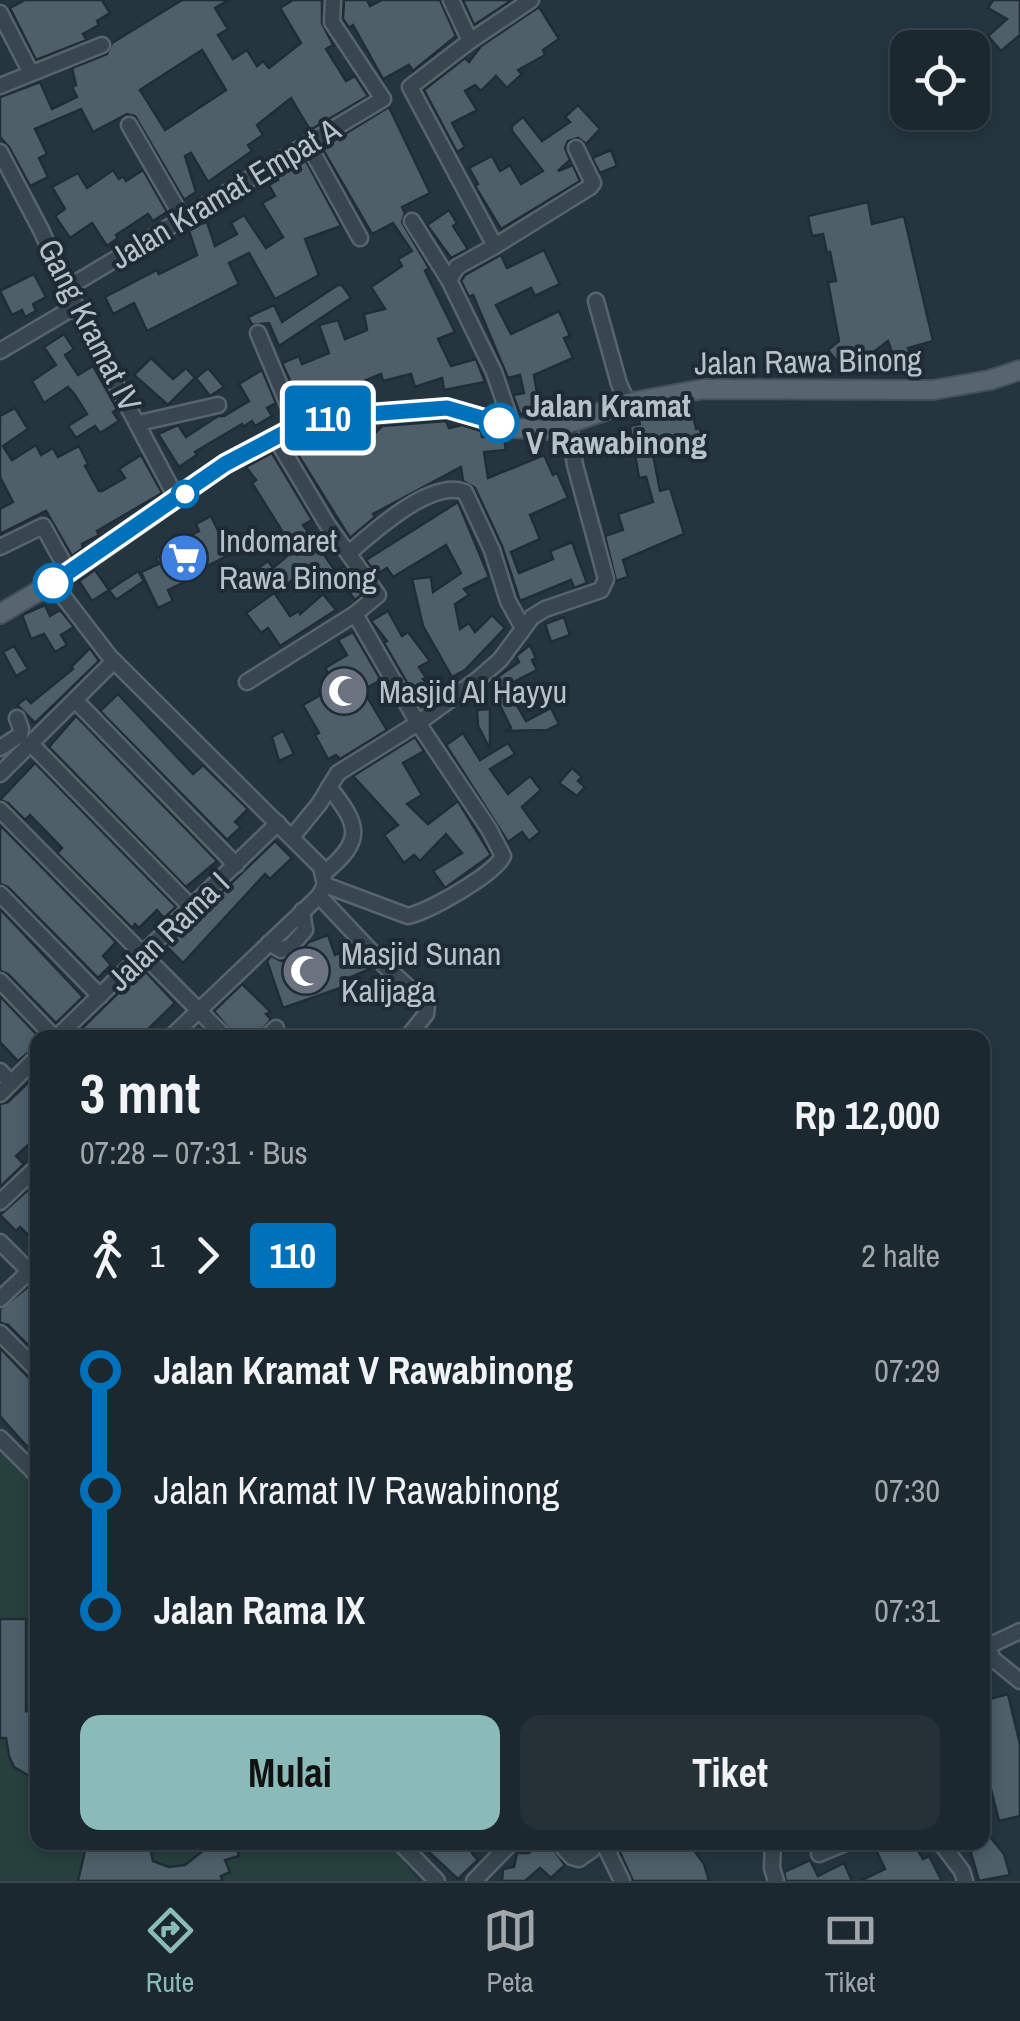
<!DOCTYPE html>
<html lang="id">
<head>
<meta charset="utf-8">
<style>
  :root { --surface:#1c282f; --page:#253037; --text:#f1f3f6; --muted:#a0a6aa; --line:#3a444b; --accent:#8bbbb9 }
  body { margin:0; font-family:"Archivo Narrow",sans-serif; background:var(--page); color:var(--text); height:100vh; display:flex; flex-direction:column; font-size:38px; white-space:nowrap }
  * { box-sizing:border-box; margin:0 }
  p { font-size:32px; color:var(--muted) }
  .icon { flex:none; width:55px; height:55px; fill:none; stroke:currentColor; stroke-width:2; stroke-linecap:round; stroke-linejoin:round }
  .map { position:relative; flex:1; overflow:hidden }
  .sheet { position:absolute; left:30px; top:1030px; width:960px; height:820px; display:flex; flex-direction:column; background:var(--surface); border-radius:20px; box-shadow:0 5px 15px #0003,0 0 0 2px var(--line) }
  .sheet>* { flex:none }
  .badge { padding:0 20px; border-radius:8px; font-size:35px; line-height:65px }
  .buttons { position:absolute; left:890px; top:30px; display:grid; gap:20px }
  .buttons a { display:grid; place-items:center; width:100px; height:100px; border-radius:20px; background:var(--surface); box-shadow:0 5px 15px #0003,0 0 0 2px var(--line); font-size:50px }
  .map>.badge { position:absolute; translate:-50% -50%; box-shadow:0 0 0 5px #fff }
  .legs { display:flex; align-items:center; gap:15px; height:110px; padding:0 50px; font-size:32px }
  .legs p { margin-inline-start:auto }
  .overview { display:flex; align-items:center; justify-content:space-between; height:170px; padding:0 50px }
  h1 { font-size:55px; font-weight:800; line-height:75px }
  .primary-button { display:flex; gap:20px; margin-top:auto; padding:20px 50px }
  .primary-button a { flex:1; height:115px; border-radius:20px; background:var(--accent); color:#111; font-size:40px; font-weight:800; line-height:115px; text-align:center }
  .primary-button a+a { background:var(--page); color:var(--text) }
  ul { padding:0 50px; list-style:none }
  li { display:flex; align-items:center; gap:35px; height:120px; font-size:38px }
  li i { display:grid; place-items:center; width:15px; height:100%; margin:0 12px; background:currentColor }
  li i::after { content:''; width:25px; height:25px; margin:-12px; border:8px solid; border-radius:50%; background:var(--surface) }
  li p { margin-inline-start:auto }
  li:first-child i { background:linear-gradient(#0000 50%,currentColor 0) }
  li:last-child i { background:linear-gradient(currentColor 50%,#0000 0) }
  .tabs { display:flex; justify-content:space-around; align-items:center; height:140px; border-top:2px solid var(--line); background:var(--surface); font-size:28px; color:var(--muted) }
  .tabs a { display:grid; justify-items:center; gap:5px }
  .tabs .current { color:var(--accent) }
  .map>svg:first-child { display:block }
</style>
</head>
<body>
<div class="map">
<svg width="1020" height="1881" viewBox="0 0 1020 1881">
  <rect width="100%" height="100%" fill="#25353f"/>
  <path fill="#27403e" d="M0,1449L37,1486L38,1842L392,1843L418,1881H0Z"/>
  <g fill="#4e5f6a" stroke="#202d36" stroke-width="2.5" fill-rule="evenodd">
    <path d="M25,0H102L110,13L97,21L99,25L83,34L87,40L36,60L10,8Z"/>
    <path d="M182,0H229L215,8L228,29L218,35L233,59L247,50L257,66L263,61L269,68L301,43L280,8L293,0H322V23L333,45L326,49L346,81L355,76L368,96L310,130L291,98L257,125L263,135L248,145L252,151L208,182L191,153L185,156L196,192L184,200L135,116L127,114L93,132L81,109L35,129L47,154L39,158L48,177L30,186L9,147L0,137V97L40,82L52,109L77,97L72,87L76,85L72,68L107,54L112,43ZM202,50L226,90L165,130L140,90Z"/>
    <path d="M344,0H367L370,6L382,0H440L456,36L413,71L409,65L383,79L353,25L349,28L343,19Z"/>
    <path d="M463,0H512L474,25Z"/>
    <path d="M993,0H1020V35L1001,51L988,36L1007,19L988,8Z"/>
    <path d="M539,7L559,39L543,50L545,55L518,70L522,74L507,88L496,76L481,91L475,85L465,91L477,110L452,123L465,147L457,152L424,90L465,58L469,62L481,46Z"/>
    <path d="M578,105L600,129L586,144L578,138L568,141L565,148L570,160L558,171L573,165L580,181L501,229L475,186L478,184L469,168L492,156L500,171L510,165L521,184L543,171L512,131V126L523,117L542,141L570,122L565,117Z"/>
    <path d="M389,107L430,193L402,207L405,213L402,222L429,268L425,271L455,332L438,339L451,366L476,359L485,382L444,390L442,378L415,387L411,374L383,381L381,374L340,391L338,383L298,398L282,363L299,356L302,364L329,353L319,325L338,320L345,339L367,330L364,314L385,309L371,287L402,266L398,259L412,251L393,223L372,234L322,148Z"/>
    <path d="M611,150L617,166L600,173L592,158Z"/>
    <path d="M306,161L341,226L305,239L319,275L275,299L249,253L229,263L239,284L147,331L134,303L113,314L105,297L157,270L159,274L197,255L188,228L207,222L215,246L237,234L231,223L244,215L266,248L283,237L262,203L275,196L269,185L278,180L276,176Z"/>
    <path d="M113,170L119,179L123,176L126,181L143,170L167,212L153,221L148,214L116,235L118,238L107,246L92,223L70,238L55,216L65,209L52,187L78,173L87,188Z"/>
    <path d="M868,202L872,224L904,216L933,341L908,348L910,353L894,358L888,341L846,373L828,350L839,341L828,282L836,281L830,252L827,253L823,234L812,236L808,216Z"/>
    <path d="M449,210L457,223L453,226L468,249L451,258L427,225Z"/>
    <path d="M544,250L560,284L535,296L531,288L496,305L511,334L559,311L570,336L564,338L573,358L534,375L540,411L520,414L513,395L524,393L520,375L508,378L473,295L469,297L461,281L465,275L501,255L507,268Z"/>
    <path d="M34,274L46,297L33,304L36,311L25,317L22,310L12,315L0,291Z"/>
    <path d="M338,285H342L351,298L279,346L269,323L252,325L248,317L274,305L282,322Z"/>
    <path d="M64,334L74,349L65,355L78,375L93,366L117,409L113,412L119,421L100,433L95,426L76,438L68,426L87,414L75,395L68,387L44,403L32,381L56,365L44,347Z"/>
    <path d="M151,358L173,379L186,368L195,378L168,405L134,375Z"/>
    <path d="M208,368L224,387L210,396L196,378Z"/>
    <path d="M262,370L276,403L267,408L272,416L255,426L252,421L243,427L242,424L195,452L197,455L179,467L158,434L178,425L186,437L218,416H224L249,401L239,384Z"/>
    <path d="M691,404L696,429L700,428L703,446L687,449L685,438L651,444L660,491L670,488L684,534L623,560L628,577L616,581L605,536L623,530L618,514L653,502L646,477L639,478L635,454L616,458L612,437L631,434L630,426L640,424L638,416Z"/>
    <path d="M15,408L28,429L3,446L12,460L36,445L41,455L53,448L58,457L79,446L88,464L85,466L99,491H102L125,478L119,469L141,455L162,493L97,531L99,535L82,544L83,548L72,556L46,511L0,534V509L13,502L0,477V416Z"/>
    <path d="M446,421L449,428L462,425L481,431L482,437L504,438L506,450L484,452L488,478L544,455L553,475L557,473L568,498L530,515L540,539L511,552L519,573L553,559L550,551L572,542L587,583L574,588L571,580L520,601L502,546L475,488L463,481L461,467L373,514L375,517L350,538L292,445L323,431L361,428L369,439L382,426Z"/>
    <path d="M272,453L312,520L303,525L334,569L318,584L305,570L275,594L290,616L299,611L300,614L323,594L336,610L280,646L268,628L261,633L246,613L274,593L257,569L268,561L273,568L294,550L252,483L256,480L246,467Z"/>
    <path d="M458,502L489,577L464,589L469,595L455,604L460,629L469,623L475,632L492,615L505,628L465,670L452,677L423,626L412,579L431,577L433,592L461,573L446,545L393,577L387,568L376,575L366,560Z"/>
    <path d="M211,516L221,537L228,534L237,551L181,579L183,583L168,590L173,601L158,608L141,572L159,564L156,558L168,552L167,548L199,531L196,524Z"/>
    <path d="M344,566L364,593L355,600L334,573Z"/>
    <path d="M95,570L109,590L92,601L79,581Z"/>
    <path d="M138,571L144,581L116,600L109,590Z"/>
    <path d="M45,605L50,616L60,610L74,627L61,635L67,645L55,652L44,634L31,639L22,615Z"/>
    <path d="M388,611L402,636L408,632L430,661L419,667L426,678L423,679L435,692V697L421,707L384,643L387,641L371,621Z"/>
    <path d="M564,617L570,635L551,642L545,624Z"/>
    <path d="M353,632L381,680L363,690L387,730L340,759L336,755L328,759L315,735L319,733L303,705L336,686L325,668L347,655L338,640Z"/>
    <path d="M530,645L536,658L532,660L537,670L506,686L526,721L551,708L559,724L547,730L504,731L511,728L489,683L519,662L516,656Z"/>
    <path d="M14,646L28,669L16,676L3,652Z"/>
    <path d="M90,648L99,661L35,723L17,705L26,698L31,703L73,669L71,667Z"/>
    <path d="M118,694L193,774L203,765L248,809L235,822L241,827L227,840L100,711Z"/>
    <path d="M490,709V749L478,726L477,710Z"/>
    <path d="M76,716L217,861L186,887L49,747Z"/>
    <path d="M283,731L294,754L279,761L272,737Z"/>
    <path d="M463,733L480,760L508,743L515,754L490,769L508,794L530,776L541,790L522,807L540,832L529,841L522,832L508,842L446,745Z"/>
    <path d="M415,737L424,751L403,763L422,795L407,804L428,824L458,801L491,855L445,888L433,871L462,853L446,834L420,861L414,855L404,863L384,835L398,825L353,776Z"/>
    <path d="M35,763L176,907L164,918L157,910L139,928L135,924L132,928L57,853L62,848L30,815L25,820L8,803L0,800Z"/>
    <path d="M572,768L582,777L578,781L585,787L577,796L559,783Z"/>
    <path d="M0,825L116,942L103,956L111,965L98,978L8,887L0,884Z"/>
    <path d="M275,841L292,858L270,879L265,874L183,963L166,946Z"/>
    <path d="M0,909L83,997L56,1023L8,974L0,971Z"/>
    <path d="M328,935L335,955L353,947L370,969L344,980L346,986L283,1008L267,961L271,956L281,961L295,956L309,942Z"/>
    <path d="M143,969L175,1003L139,1038H72Z"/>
    <path d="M242,984L271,1012L266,1014L271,1019L256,1038H236L214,1011Z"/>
    <path d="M0,996L40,1038L38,1045L18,1061L0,1042Z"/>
    <path d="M38,1073V1136L16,1156L24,1164L0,1187V1104L8,1102Z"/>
    <path d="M38,1181V1245L20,1227L16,1231L0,1215Z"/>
    <path d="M29,1286L38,1290V1355L8,1325L0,1323V1309Z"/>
    <path d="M0,1348L30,1379L38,1381V1445L31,1451L0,1416Z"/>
    <path d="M0,1619H26V1711L38,1712V1781L14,1767L9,1756L6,1738H0Z"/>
    <path d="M1008,1694L1020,1744V1816L999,1821L982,1754V1701Z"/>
    <path d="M982,1827L1004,1854L1010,1875L979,1881L968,1842H982Z"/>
    <path d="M87,1842L124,1848L149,1843L153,1861L169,1867L185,1865L214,1842H235L239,1856L225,1860L230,1872L221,1876L222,1881H78Z"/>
    <path d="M418,1842H482L472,1853L478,1860L458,1879Z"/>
    <path d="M540,1842H548L565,1865L551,1878L540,1868L525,1881H502L503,1869L514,1867L517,1853H529Z"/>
    <path d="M632,1842H688L704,1864L709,1881H633L619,1850Z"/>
    <path d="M880,1842H913L923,1859L929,1856L942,1881H860L885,1869L874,1846Z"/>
    <path d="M810,1860L818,1876L844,1863L852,1881H786L784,1872Z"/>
  </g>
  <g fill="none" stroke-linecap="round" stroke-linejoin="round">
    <g stroke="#57646c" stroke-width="19">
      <g id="minor">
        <path d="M451,0L470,41L410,87L495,246L457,267L449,280L494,372L513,428"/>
        <path d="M0,13L31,73"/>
        <path d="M470,41L531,0"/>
        <path d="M0,86L102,45"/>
        <path d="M129,125L182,217"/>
        <path d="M308,144L360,238"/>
        <path d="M0,152L41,230L85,326L177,499"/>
        <path d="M412,221L449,280"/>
        <path d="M495,246L590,187L593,183L576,148"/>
        <path d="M67,288L383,99L332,22L333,0"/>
        <path d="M596,301L619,384L628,403"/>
        <path d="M258,333L297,426"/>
        <path d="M0,351L76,306"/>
        <path d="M139,423L218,405"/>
        <path d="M275,437L327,524L378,595L355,614L418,723L489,829L503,856C494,875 429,911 408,916L325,885"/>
        <path d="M0,547L43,526L69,573"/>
        <path d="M349,553C373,532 432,478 465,492L492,550L508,601L523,628"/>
        <path d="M53,583L110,657L321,867L325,885"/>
        <path d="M247,682L355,614"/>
        <path d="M75,700L236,865"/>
        <path d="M31,744L192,908"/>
        <path d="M0,748L20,735L21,729L17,718"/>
        <path d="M0,774L114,661"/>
        <path d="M0,810L226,1038"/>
        <path d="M292,837L319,804L338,773L418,723L477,680L500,660L532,617L545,609L601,590L606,579L575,465L569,425"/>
        <path d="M324,873C365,840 359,825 329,787"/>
        <path d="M0,894L100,996"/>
        <path d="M319,896L386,967L427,1004L426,1014L407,1038"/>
        <path d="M269,943L281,950L291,946L305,930L302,911"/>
        <path d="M0,981L55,1038"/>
        <path d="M56,1038L278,823"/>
        <path d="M170,1038L319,896L325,885"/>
        <path d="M266,1038L276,1028"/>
        <path d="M0,1071L11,1083"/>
        <path d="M0,1094L38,1056"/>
        <path d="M0,1202L38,1166"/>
        <path d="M0,1242L38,1280"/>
        <path d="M0,1299L38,1263"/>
        <path d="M0,1333L38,1371"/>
        <path d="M0,1438L38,1476"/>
        <path d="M988,1647L993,1659L1020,1681"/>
        <path d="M982,1649L1020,1631"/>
        <path d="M399,1842L437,1881"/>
        <path d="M558,1842L572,1857L579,1859L592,1850"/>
        <path d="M773,1842L772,1868L776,1881"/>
        <path d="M940,1842L962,1871L965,1881"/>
        <path d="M605,1846L622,1881"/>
        <path d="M819,1854L848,1842"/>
        <path d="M474,1881L512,1842"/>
      </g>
    </g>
    <g stroke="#46525b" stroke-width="22">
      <path id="major" d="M0,614L69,573L225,464L297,426L321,419L447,408L513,428L549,430L628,403L703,389L933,390L990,380L1020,370"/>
    </g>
    <use href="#minor" stroke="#39464f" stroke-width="14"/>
    <use href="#major" stroke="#57656f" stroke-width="18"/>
  </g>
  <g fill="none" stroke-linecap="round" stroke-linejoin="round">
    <g stroke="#fff" stroke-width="22">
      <path id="line-1" d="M53,583L225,464L297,426L342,416L447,408L499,423"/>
    </g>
    <use href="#line-1" stroke="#0072bc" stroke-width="15"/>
  </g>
  <defs>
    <g id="supermarket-disc" transform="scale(2.5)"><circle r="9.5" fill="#3f7fe0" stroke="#1e2b34"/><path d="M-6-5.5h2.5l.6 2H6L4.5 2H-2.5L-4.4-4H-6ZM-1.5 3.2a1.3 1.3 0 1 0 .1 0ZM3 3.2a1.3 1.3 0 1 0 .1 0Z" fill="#fff"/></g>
    <g id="mosque-disc" transform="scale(2.5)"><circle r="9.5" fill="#6b7280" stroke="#1e2b34"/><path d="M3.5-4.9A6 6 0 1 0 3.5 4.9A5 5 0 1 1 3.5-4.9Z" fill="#fff"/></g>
  </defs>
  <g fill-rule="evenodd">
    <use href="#supermarket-disc" x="184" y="558"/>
    <use href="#mosque-disc" x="344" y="691"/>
    <use href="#mosque-disc" x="306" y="971"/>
  </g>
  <g fill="#fff" stroke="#0072bc" stroke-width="5">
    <circle cx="499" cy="423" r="18"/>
    <circle cx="185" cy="494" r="12"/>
    <circle cx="53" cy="583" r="18"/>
  </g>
  <g text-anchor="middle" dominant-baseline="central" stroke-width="8" stroke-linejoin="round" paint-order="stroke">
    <g font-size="32" fill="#b6c1c9" stroke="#1e2b34">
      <text transform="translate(225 193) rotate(-31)">Jalan Kramat Empat A</text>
      <text transform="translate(90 325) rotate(63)">Gang Kramat IV</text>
      <text transform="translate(808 361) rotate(-1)">Jalan Rawa Binong</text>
      <text transform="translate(168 931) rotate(-44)">Jalan Rama I</text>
    </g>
    <g font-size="32" font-weight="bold" fill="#b6c1c9" stroke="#1e2b34" text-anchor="start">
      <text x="526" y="405">Jalan Kramat<tspan x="526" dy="37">V Rawabinong</tspan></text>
    </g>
    <g font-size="32" fill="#b6c1c9" stroke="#1e2b34" text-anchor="start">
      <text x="219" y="540">Indomaret<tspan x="219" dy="37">Rawa Binong</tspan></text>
      <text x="379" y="691">Masjid Al Hayyu</text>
      <text x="341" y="953">Masjid Sunan<tspan x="341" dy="37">Kalijaga</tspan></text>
    </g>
  </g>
</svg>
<div class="buttons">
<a><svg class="icon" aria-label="locate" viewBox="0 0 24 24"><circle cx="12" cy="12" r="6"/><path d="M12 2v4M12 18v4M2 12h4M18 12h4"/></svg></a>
</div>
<b class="badge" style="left:328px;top:418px;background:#0072bc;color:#fff">110</b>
<section class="sheet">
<div class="overview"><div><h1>3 mnt</h1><p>07:28 – 07:31 · Bus</p></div><b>Rp 12,000</b></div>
<div class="legs"><svg class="icon" aria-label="walk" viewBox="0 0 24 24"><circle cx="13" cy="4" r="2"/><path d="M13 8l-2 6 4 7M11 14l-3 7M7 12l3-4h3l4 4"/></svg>1<svg class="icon" aria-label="forward" viewBox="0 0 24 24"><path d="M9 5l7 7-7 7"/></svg><b class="badge" style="background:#0072bc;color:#fff">110</b><p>2 halte</p></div>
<ul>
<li><i style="color:#0072bc"></i><b>Jalan Kramat V Rawabinong</b><p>07:29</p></li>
<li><i style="color:#0072bc"></i><span>Jalan Kramat IV Rawabinong</span><p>07:30</p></li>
<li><i style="color:#0072bc"></i><b>Jalan Rama IX</b><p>07:31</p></li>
</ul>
<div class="primary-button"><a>Mulai</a><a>Tiket</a></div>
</section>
</div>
<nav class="tabs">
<a class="current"><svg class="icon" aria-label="directions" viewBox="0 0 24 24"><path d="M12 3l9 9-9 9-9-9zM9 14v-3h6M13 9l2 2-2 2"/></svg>Rute</a>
<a><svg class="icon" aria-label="map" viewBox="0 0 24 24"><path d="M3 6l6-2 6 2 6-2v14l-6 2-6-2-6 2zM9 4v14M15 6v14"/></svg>Peta</a>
<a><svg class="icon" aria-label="tickets" viewBox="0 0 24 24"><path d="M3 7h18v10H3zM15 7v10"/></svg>Tiket</a>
</nav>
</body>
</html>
